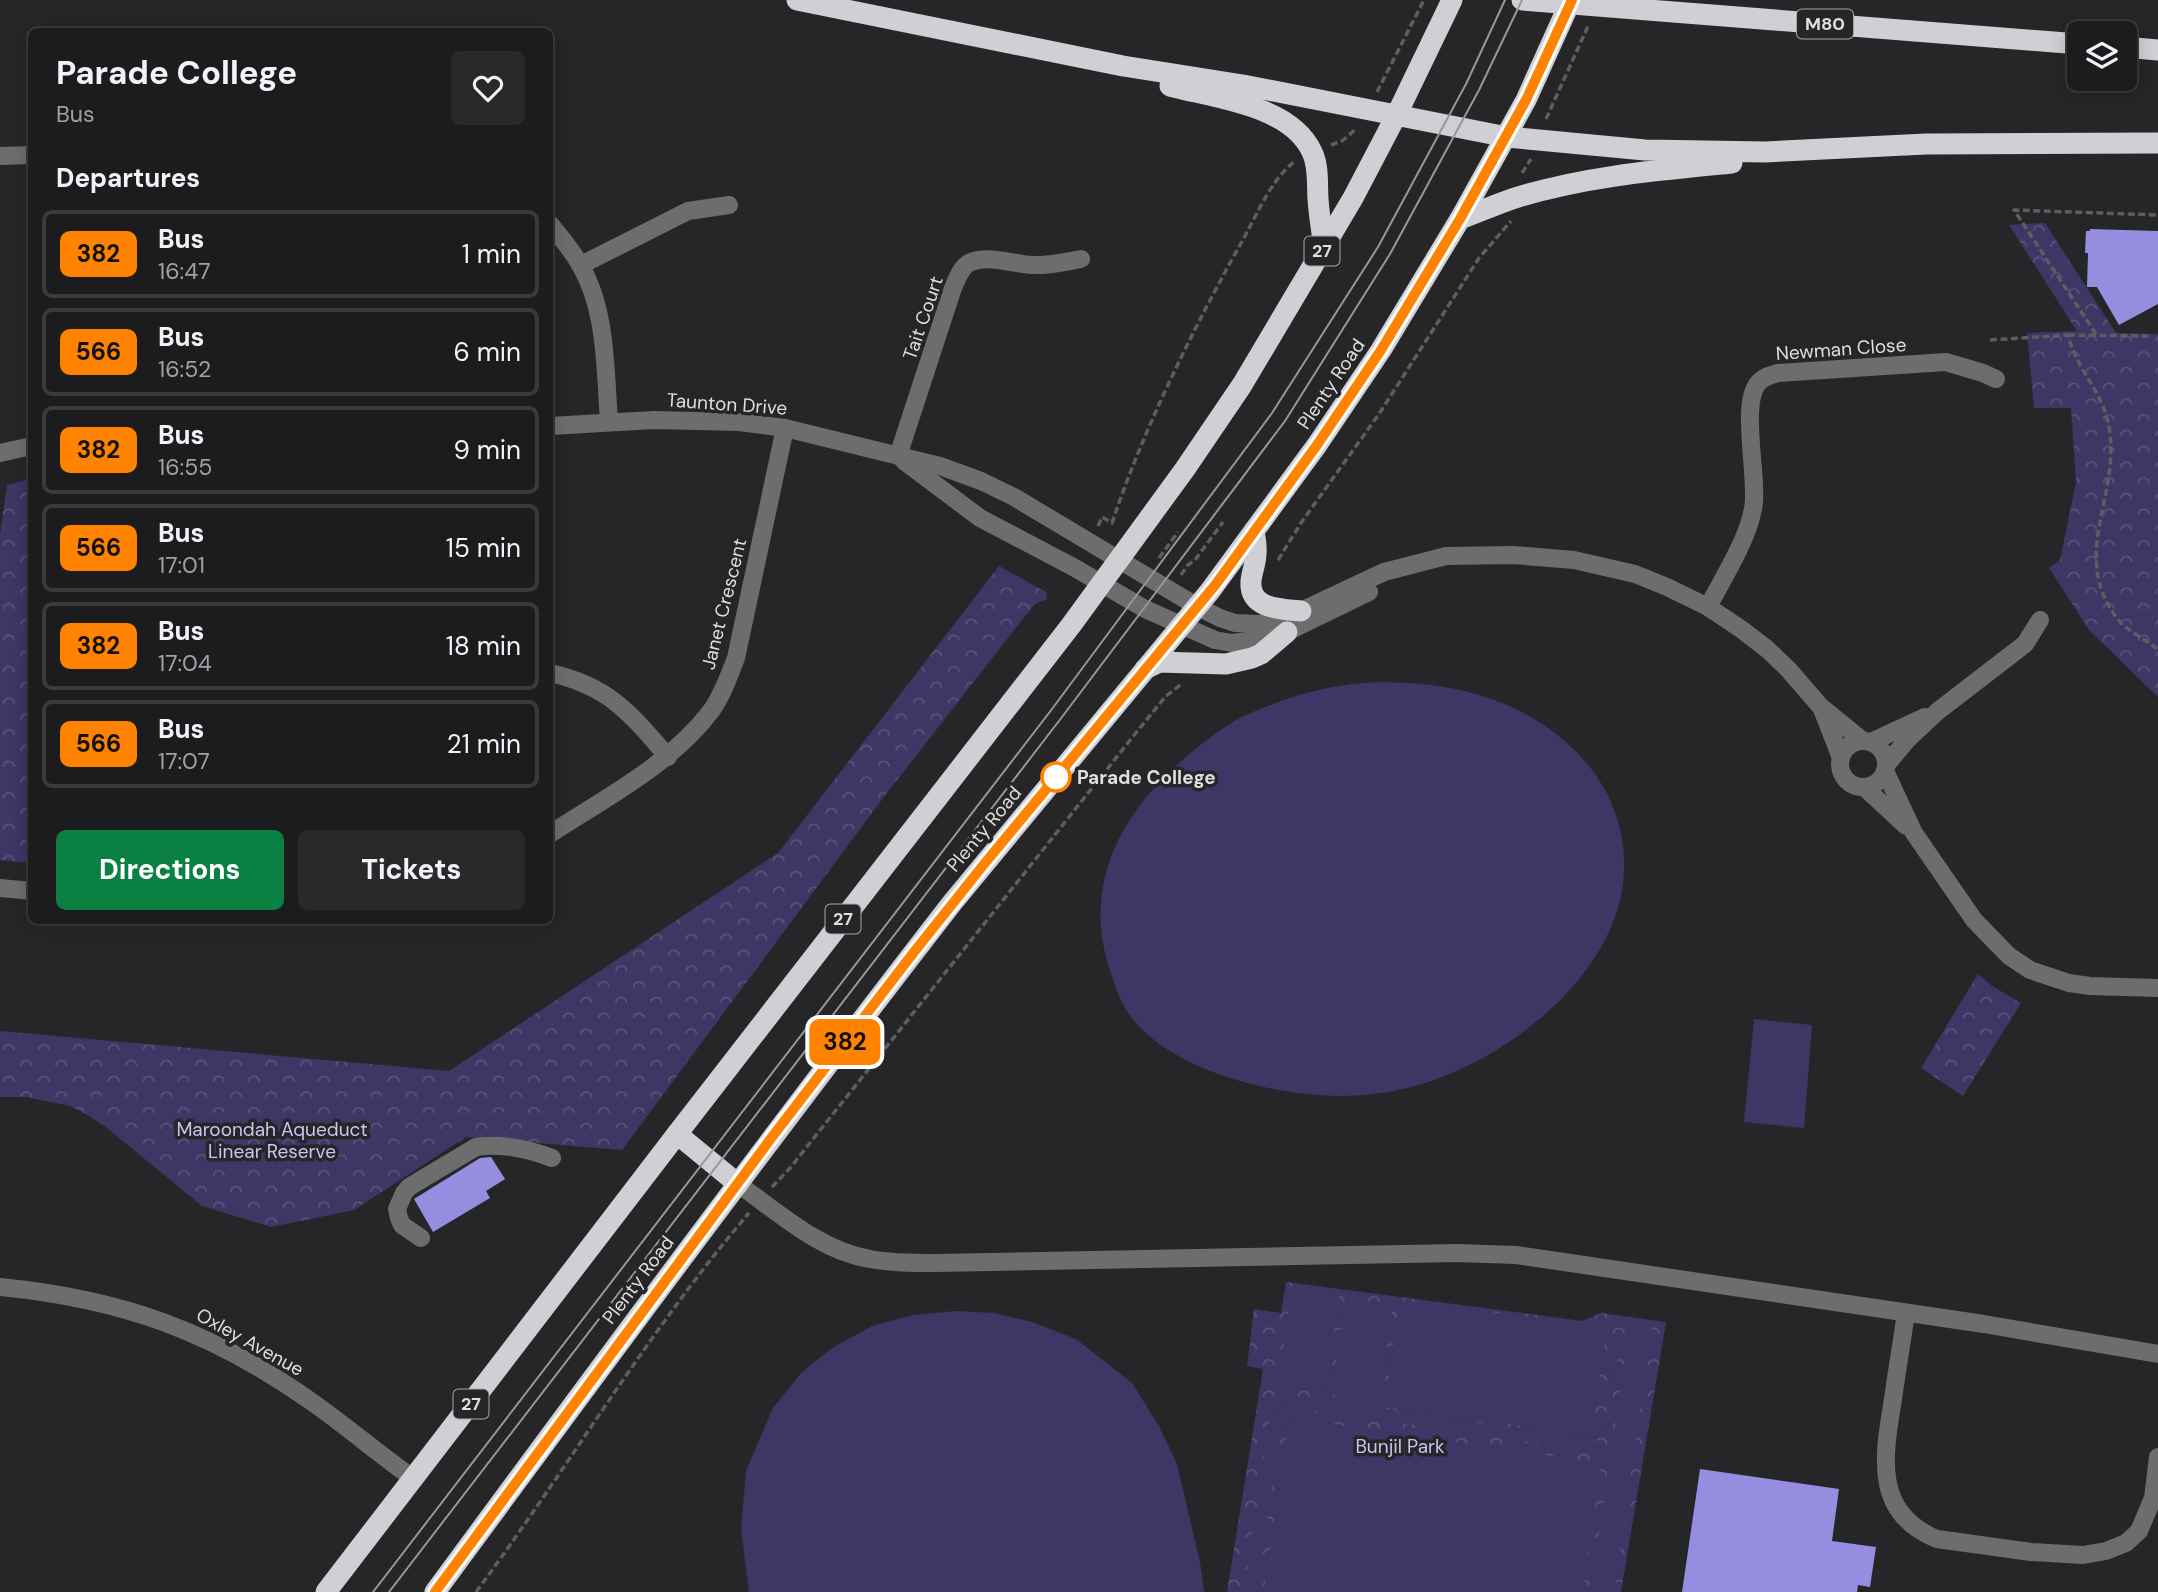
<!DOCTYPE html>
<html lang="en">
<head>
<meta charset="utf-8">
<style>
  :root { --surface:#1c1c1f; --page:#29292c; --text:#f1f3f6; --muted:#a0a1a4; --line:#3a3a3d; --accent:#0b8043 }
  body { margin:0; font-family:"DM Sans",sans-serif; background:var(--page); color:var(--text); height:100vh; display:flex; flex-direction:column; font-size:26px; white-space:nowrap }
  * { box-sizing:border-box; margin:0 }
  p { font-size:23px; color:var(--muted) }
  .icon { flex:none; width:38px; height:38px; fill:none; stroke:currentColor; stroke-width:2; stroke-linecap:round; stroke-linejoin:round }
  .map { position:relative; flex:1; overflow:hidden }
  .drawer { position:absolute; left:28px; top:28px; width:525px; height:896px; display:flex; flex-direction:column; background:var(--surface); border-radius:10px; box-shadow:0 4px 18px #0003,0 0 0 2px var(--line) }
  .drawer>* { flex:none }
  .badge { padding:0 14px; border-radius:10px; font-size:24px; line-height:46px }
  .fabs { position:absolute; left:2067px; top:21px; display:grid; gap:14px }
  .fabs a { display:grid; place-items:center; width:70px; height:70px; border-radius:10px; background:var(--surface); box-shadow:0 4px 18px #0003,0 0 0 2px var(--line); font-size:35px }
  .map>.badge { position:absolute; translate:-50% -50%; box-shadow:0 0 0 4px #fff }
  h2 { padding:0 28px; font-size:26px; line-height:63px }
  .round { display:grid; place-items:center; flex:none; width:74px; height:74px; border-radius:10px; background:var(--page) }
  .head { display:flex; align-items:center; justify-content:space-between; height:119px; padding:0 28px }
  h1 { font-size:33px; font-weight:700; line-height:52px }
  .cta { display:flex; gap:14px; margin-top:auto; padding:14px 28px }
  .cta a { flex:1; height:80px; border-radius:10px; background:var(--accent); color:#fff; font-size:28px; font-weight:700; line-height:80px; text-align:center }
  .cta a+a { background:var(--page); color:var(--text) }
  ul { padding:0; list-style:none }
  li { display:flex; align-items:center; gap:21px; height:88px; margin:0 14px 10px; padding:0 14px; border:4px solid var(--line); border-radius:10px }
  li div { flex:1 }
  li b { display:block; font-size:26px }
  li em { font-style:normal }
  li .badge { min-width:77px; font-weight:700; text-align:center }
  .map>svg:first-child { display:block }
</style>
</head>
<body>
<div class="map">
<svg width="2158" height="1592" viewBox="0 0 2158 1592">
  <defs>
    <pattern id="park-crowns" width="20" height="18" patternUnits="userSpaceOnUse" patternTransform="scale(1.75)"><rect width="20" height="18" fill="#3c3764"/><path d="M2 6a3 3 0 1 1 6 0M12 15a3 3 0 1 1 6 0" fill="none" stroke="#58547a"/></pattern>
  </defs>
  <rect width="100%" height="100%" fill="#262629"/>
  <g fill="url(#park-crowns)">
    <path d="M2045,223L2116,333L2158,334V697L2089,630L2049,568L2060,560L2076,482L2071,408H2034L2027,333L2077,331L2009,225Z"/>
    <path d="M31,479H32L31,863L0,860V535L7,485Z"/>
    <path d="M999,566L1046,592L1047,599L1035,604L1022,620L883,798L622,1150L466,1137L354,1210L271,1227L202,1206L107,1128L86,1114L70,1106L26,1097H0V1031L449,1071L778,853Z"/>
    <path d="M1978,974L1992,986L2021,1003L1963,1096L1921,1068Z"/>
    <path d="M1286,1282L1582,1321L1601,1313L1666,1322L1621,1592H1227L1263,1369L1247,1366L1254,1309L1281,1313Z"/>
  </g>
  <g fill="#3c3764">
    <path d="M1377,682C1411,682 1446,685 1479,695C1564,720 1634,790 1623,884C1611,980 1502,1063 1415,1086C1384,1094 1351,1098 1319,1095C1259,1091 1171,1068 1132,1018C1120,1003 1114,983 1108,964C1082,877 1127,805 1193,751C1208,739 1224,726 1242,717C1284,697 1329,684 1377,682Z"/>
    <path d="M1754,1019L1812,1025L1804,1128L1744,1122Z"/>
    <path d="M1292,1289L1339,1296L1326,1391L1279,1384Z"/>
    <path d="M1346,1298L1393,1305L1379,1400L1332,1394Z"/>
    <path d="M1399,1300L1607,1328L1590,1435L1385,1407Z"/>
    <path d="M956,1311L994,1313L1032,1322L1076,1339L1132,1383L1159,1426L1177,1464L1200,1562L1204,1592H749L741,1528L746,1471L773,1408L801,1373L832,1348L872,1326L913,1315Z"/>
    <path d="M1630,1324L1652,1327L1614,1592H1591L1608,1474C1608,1461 1600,1453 1588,1450L1303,1409L1292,1412L1281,1423L1256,1592H1244L1269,1424C1274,1407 1286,1399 1303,1398L1583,1438L1598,1441L1612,1450Z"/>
    <path d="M1615,1353H1618L1606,1437H1603Z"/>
    <path d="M1289,1418L1601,1463L1583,1592H1264Z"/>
  </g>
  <g fill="#958ee0">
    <path d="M2090,229L2158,231V304L2119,325L2097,287H2087L2088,253H2085L2086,231H2090Z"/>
    <path d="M491,1157L505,1179L486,1191L490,1198L433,1232L414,1199L480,1158Z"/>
    <path d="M1700,1469L1839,1489L1832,1541L1876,1547L1870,1587L1858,1585L1857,1592H1682Z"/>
  </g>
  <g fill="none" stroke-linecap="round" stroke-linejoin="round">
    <g stroke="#5e5e61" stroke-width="3.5" stroke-dasharray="7 3.5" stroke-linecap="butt">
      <path d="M1377,92L1424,0"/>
      <path d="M1546,119L1589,24"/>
      <path d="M1331,145L1342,141L1356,129"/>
      <path d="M1522,173L1531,159"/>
      <path d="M2096,334L2014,210L2158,215"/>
      <path d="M2068,335L2151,336"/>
      <path d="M1990,340L2068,335C2077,372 2105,392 2110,433C2118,499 2071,556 2116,617C2126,631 2145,638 2158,650"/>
      <path d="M1098,526L1102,517L1112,523C1144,427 1195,325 1245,236C1259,210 1272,179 1295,161"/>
      <path d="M1159,558L1178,532"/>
      <path d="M1278,560L1303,520L1379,414L1479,258L1511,221"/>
      <path d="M1181,575L1188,565L1195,560L1223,522"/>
      <path d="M772,1187L790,1168L1135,734L1166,696L1183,683"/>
      <path d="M476,1592C569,1467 647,1332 749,1213"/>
    </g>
    <g stroke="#6d6d6e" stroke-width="18">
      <path d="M0,156L32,155"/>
      <path d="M550,224C560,236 571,249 579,263C607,309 605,369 609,421"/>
      <path d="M581,265L688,211L729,205"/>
      <path d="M550,426L654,420L739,422L785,428L940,466L981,481L1014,497L1198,607L1220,618L1235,623L1260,624L1301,611L1384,572L1446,556L1513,555L1574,560L1635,574L1667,587L1708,607L1741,629L1767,649L1788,669L1820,706L1863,741"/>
      <path d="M0,453L32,446"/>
      <path d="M898,456L953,288C957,279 961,266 971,262C990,255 1013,264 1032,265C1048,266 1065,262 1081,259"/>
      <path d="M904,461L980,518L1075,568L1145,609L1215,640L1232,643L1256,640L1287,632L1369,592"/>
      <path d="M1708,607C1723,578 1747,541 1753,509C1759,478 1739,403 1759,382C1765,376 1771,375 1778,373L1946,362L1983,373L1996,379"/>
      <path d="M550,673C609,686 630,713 668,757"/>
      <path d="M1822,709L1841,758"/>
      <circle cx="1863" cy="764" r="23"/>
      <path d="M1871,742L1925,717"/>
      <path d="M1887,764L1907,740L1938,711L2025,644L2040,620"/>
      <path d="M1885,771L1914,833L1974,920L2009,956L2030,970L2069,983L2090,986L2158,988"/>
      <path d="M1864,787L1906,826"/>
      <path d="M550,834C605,798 670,765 711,711C722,696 729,676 736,658L785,428"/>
      <path d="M0,888L32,891"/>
      <path d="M738,1184C778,1212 820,1251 870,1259C891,1263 913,1263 935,1263L1457,1253L1516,1255L1984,1324L2158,1354"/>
      <path d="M421,1238L402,1225L399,1218L397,1209L404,1193L409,1187L476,1147C500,1143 529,1149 552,1158"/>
      <path d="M0,1287C122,1299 211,1331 312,1402C346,1426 379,1454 414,1479"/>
      <path d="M1906,1313C1902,1341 1897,1370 1893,1399C1884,1454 1872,1513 1937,1539L2031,1552L2083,1555L2106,1551L2126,1543L2139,1531L2153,1498L2158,1457"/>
    </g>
    <g stroke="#d0d0d4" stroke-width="21">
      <path d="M797,0L1123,66L1243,85L1507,137L1645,150L1765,152L1926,144L2158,143"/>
      <path d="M1522,0L2079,44"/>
      <path d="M2124,47L2158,50"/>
      <path d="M1170,86C1214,98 1291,105 1312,152C1319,166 1317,184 1318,199C1319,215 1322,232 1324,247"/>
      <path d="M1460,219C1479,212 1497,204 1515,198C1585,176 1660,170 1732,163"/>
      <path d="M1254,531C1255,538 1257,546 1256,553C1256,563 1252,571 1251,581C1249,609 1280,609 1301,611"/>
      <path d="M1145,669L1159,662L1226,664L1252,658L1261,654L1287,632"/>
      <path d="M677,1134L738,1184"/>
      <path d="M326,1592L677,1134L1072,624L1185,469L1242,385L1353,198L1397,114L1452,0"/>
      <path d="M435,1592C605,1361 776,1130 952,903L1210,591L1317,445L1381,350L1460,219L1526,100L1571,0"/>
    </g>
    <g stroke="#979799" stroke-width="2">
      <path d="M373,1592L1052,709L1272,413L1378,247L1466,84L1505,0"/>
      <path d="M389,1592L1062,717L1285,421L1390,254L1479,90L1522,0"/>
    </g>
  </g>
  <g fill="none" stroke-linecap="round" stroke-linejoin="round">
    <g stroke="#fff" stroke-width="16">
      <path id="line" d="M435,1592L772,1137L914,952L985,863L1216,584L1317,445L1381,350L1460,219L1526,100L1572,0"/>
    </g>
    <use href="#line" stroke="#ff8200" stroke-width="10"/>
  </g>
  <circle fill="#fff" stroke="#ff8200" stroke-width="3.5" cx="1056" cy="777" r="14"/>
  <g text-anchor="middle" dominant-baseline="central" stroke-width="7" stroke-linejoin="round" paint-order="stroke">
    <g fill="#262629" stroke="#a8a8aa" stroke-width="2">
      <rect x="1797" y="9.5" width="56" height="29" rx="5"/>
      <rect x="1304.5" y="236.5" width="35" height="29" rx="5"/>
      <rect x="825.5" y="904.5" width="35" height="29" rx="5"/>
      <rect x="453.5" y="1389.5" width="35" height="29" rx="5"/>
    </g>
    <g font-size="18" font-weight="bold" fill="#dfdfe1">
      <text x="1825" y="24">M80</text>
      <text x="1322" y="251">27</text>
      <text x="843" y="919">27</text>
      <text x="471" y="1404">27</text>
    </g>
    <g font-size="19" fill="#dfdfe1" stroke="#262629">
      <text transform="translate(923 318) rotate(-71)">Tait Court</text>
      <text transform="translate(1841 349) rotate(-4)">Newman Close</text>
      <text transform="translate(1331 384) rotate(-56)">Plenty Road</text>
      <text transform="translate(727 404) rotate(4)">Taunton Drive</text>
      <text transform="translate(724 604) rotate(-76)">Janet Crescent</text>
      <text transform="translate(984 829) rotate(-50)">Plenty Road</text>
      <text transform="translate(638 1280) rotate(-53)">Plenty Road</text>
      <text transform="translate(250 1342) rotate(29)">Oxley Avenue</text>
    </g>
    <g font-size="19" font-weight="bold" fill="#dfdfe1" stroke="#262629" text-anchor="start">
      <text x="1077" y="777">Parade College</text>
    </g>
    <g font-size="19" fill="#c8c6f1" stroke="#262629">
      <text x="272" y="1129">Maroondah Aqueduct<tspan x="272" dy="22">Linear Reserve</tspan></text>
      <text x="1400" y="1446">Bunjil Park</text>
    </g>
  </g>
</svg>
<div class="fabs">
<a><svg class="icon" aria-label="layers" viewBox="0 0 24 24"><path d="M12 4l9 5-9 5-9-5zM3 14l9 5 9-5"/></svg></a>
</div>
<b class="badge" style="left:845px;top:1042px;background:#ff8200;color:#111">382</b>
<section class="drawer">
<div class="head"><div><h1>Parade College</h1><p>Bus</p></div><a class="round"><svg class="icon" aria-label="heart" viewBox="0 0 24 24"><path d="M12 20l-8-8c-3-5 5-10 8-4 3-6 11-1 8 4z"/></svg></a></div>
<h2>Departures</h2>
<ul>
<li><span class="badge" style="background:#ff8200;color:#111">382</span><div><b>Bus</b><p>16:47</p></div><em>1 min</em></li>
<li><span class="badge" style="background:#ff8200;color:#111">566</span><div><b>Bus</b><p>16:52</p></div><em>6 min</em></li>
<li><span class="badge" style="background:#ff8200;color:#111">382</span><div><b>Bus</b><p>16:55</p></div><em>9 min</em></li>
<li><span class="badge" style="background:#ff8200;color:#111">566</span><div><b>Bus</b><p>17:01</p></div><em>15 min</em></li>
<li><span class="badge" style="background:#ff8200;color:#111">382</span><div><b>Bus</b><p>17:04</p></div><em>18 min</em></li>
<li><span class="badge" style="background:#ff8200;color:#111">566</span><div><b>Bus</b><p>17:07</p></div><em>21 min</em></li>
</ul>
<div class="cta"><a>Directions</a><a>Tickets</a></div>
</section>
</div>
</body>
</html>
